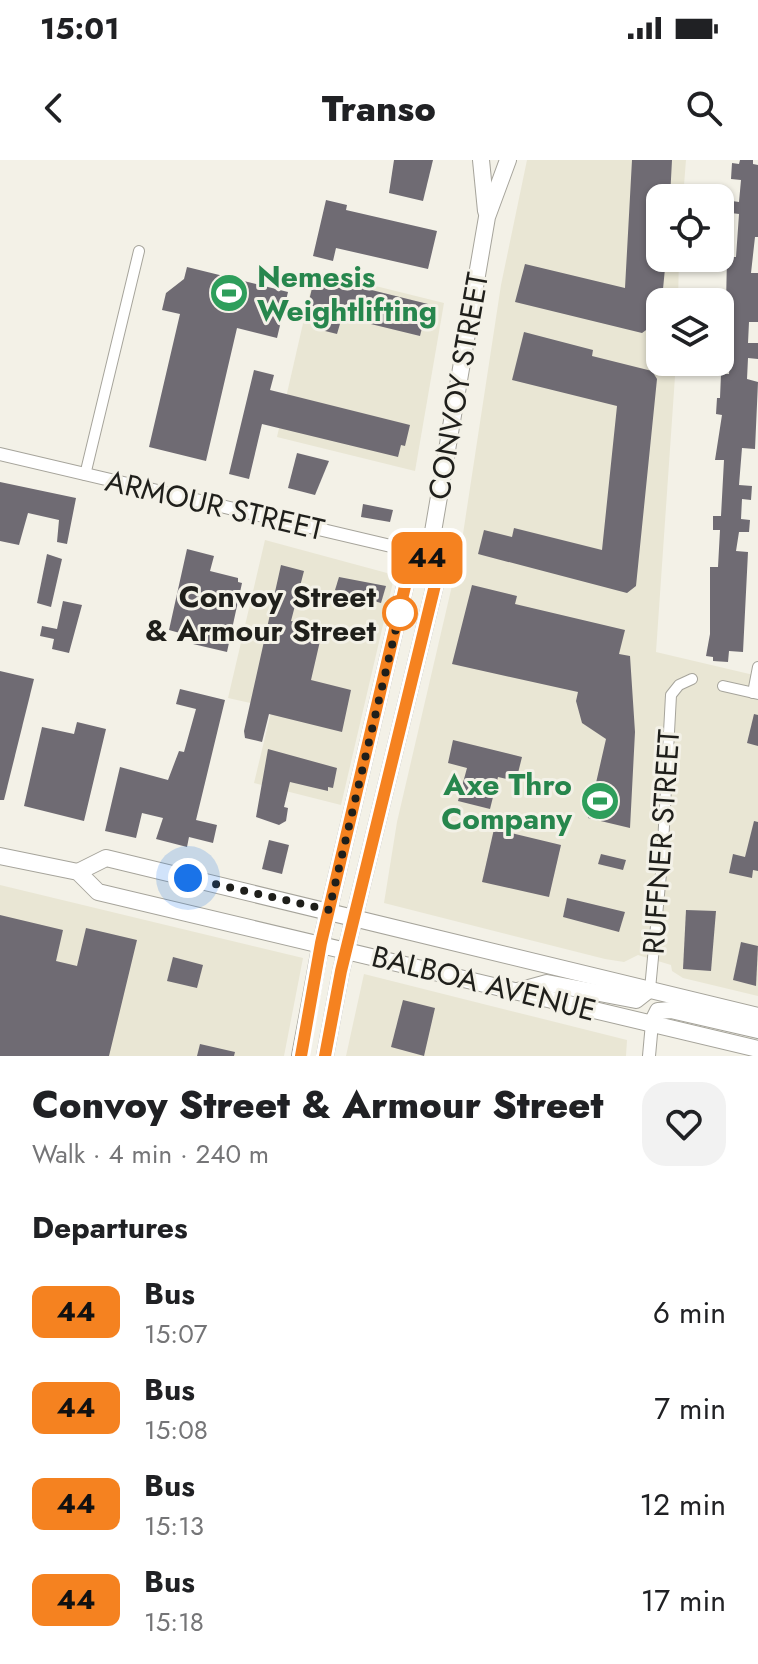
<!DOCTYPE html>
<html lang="en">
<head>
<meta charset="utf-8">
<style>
  :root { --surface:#fff; --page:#f2f2f2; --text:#202124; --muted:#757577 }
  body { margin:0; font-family:Jost,sans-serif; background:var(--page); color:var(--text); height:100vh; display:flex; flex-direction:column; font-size:30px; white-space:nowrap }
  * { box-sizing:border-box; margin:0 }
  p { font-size:26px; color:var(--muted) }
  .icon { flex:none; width:44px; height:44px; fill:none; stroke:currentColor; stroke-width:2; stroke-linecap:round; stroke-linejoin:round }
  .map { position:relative; height:896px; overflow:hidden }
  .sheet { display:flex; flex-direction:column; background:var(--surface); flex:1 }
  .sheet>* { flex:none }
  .badge { padding:0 16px; border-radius:12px; font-size:28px; line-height:52px }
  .controls { position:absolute; left:646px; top:24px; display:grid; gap:16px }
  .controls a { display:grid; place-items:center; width:88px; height:88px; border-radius:16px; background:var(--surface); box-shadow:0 2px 6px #0004; font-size:40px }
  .you { position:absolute; width:40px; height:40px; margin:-20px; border:6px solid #fff; border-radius:50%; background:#1a73e8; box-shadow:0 0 0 12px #1a73e833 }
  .map>.badge { position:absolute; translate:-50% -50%; box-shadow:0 0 0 4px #fff }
  h2 { padding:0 32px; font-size:30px; line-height:72px }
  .round { display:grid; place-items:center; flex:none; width:84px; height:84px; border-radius:24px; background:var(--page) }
  .headline { display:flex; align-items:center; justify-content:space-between; height:136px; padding:0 32px }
  h1 { font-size:38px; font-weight:800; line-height:60px }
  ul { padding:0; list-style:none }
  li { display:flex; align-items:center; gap:24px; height:96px; padding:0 32px }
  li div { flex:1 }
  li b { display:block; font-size:30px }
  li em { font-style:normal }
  li .badge { min-width:88px; font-weight:700; text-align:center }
  .status { display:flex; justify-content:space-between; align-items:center; height:56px; padding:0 40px; background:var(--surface); direction:ltr }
  .status svg { height:22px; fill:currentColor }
  header { display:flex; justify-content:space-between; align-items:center; height:104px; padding:0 32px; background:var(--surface); font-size:36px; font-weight:800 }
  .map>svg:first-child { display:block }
</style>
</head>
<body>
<div class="status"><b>15:01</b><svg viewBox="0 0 49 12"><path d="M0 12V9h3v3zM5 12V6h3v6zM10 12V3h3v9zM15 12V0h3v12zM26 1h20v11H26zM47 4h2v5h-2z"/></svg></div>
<header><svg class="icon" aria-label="back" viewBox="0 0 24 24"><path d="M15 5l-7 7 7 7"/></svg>Transo<svg class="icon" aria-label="search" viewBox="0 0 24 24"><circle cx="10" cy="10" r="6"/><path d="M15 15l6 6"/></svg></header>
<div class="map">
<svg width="758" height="896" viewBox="0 0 758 896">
  <rect width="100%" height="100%" fill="#f3f1e7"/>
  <g fill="#e9e6d4">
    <path d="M527,0H686L683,38H660V98H679L678,142H660V202H676L656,492L758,516V836L683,818L672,811L671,805L638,795L624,802L605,799L384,743L397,662L461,387L501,125Z"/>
    <path d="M315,111L444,143L415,311L277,277Z"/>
    <path d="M265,380L387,413L393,422L341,645L254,623L272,548L228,538Z"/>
    <path d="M0,725L303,798L284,896H0Z"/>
    <path d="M364,814L627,880L626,896H346Z"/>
  </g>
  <g fill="#6f6b73">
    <path d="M394,0H433L423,41L389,33Z"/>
    <path d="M632,0H672L670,38H660V98H666L660,160L642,173L515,142L525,104L625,128Z"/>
    <path d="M740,0H753V4L758,5V77H755L751,113H758V162H749L748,183H758V199L748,198L747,219L758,222L755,289L742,288L739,325L752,326L751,340L742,339L741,359L750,360L749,372H739L736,391L748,392L743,492L729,491L728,502L713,501V497L706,496L710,474V407H718L720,370H713V356H721L724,300H715L722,255L716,254L717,238H720L721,214H729L730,193L725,192L727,97H736L739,54L731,53L732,41L739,42L741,20L731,19L732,3L739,4Z"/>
    <path d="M326,40L347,45L346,50L437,71L428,109L336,88L333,101L313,96Z"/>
    <path d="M187,107L288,132L277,178L237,168L206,301L149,287L180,154L162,150L166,133L184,119Z"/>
    <path d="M315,116L428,144L420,176L342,157L337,174L313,168L314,163L304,161Z"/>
    <path d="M524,172L593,190L592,196L652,211L657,219L636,426L627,433L478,394L484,370L512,377L514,368L602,390L617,246L512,220Z"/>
    <path d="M254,210L274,215L270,230L410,265L405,286L401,285L398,297L262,264L249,319L229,314Z"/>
    <path d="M297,293L329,301L315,335L288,328Z"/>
    <path d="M0,322L76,338L67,384L57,382L59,360L28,353L19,385L0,381Z"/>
    <path d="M363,344L393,350L390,362L361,357Z"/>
    <path d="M187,389L214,396L210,411L238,418V422L242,423L227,492L193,484L194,477L169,470Z"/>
    <path d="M47,394L62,399L51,447L37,443Z"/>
    <path d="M281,405L304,411L291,461L323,468L311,520L351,530L342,572L269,554L262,582L245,578L244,571Z"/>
    <path d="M339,417L386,426L381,443L335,430Z"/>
    <path d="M472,425L517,436L515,444L625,470L619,494L630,496L635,572L630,668L588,658L606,579L582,563L576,541L578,532L452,504Z"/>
    <path d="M63,441L82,445L69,493L52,489L54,479L40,476L42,466L57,469Z"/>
    <path d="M0,511L34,519L4,640H0Z"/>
    <path d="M180,529L225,540L196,660L217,665L213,683L189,677L187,687L156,679L163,658L142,653L136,678L105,671L120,607L168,620L179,591L184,592L196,549L176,544Z"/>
    <path d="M754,554L758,555V586L747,583Z"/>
    <path d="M77,562L106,569L84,661L24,646L42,567L74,574Z"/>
    <path d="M453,580L522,597L516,621L498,617L490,649L458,641L467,608L448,603Z"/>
    <path d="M268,589L337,608L333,628L328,627V631L290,622L284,647L288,648L286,661L279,665L256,657Z"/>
    <path d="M754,661L758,662V711L753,710L752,718L729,713L733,694L745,697Z"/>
    <path d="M494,669L561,685L549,737L482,722Z"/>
    <path d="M269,680L289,685L282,714L262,709Z"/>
    <path d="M601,694L626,700L623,710L598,704Z"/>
    <path d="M567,738L625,752L619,772L563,757Z"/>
    <path d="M686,750L716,751L711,811L683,809Z"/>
    <path d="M0,755L63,770L56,801L77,806L86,768L137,780L109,896H0Z"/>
    <path d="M741,782L758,786L756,826L733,820Z"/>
    <path d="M173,797L203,805L197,828L167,821Z"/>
    <path d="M403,840L435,848L424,896L391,887Z"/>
    <path d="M200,884L235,892L234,896H197Z"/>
  </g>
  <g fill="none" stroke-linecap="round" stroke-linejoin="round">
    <g stroke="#a6a49b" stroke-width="12">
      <g id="minor">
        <path d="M85,315L139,91"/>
        <path d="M723,526L758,534"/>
        <path d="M753,533L758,507"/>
        <path d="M650,829L662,703L671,535L679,525L692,519"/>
      </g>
    </g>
    <g stroke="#a6a49b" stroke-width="14">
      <g id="tertiary">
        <path d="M0,294L429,395"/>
        <path d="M649,896L652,863"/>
      </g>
    </g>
    <g stroke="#a6a49b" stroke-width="18">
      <g id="primary">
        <path d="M481,0L486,51"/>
        <path d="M0,696L78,712L98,732L758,889"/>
        <path d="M78,712L106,698L758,856"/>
        <path d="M518,831L547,823L636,840L650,829"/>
        <path d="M652,863L658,851L671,850L758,870"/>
        <path d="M300,896L321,783L407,418L429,395"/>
        <path d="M325,896L341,811L435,425L429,395L487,57L508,0"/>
      </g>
    </g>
    <use href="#minor" stroke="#fff" stroke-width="10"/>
    <use href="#tertiary" stroke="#fff" stroke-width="12"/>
    <use href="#primary" stroke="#fff" stroke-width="16"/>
  </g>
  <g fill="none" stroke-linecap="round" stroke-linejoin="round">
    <g stroke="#fff" stroke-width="18">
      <path id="line" d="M301,896L321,783L407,418L429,395L435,425L341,811L325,896"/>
    </g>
    <use href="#line" stroke="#f58220" stroke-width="12"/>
    <path stroke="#1f1f1b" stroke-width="8" stroke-dasharray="0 14.4" d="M188,718L329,750L402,443L400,453"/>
  </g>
  <defs>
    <g id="stadium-disc" transform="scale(2)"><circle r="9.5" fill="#2e9e5b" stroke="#f3f1e7"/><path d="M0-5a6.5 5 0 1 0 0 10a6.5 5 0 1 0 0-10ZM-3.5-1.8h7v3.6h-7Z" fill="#fff"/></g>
  </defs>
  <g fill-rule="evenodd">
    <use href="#stadium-disc" x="229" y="133"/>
    <use href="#stadium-disc" x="600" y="641"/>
  </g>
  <circle fill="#fff" stroke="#f58220" stroke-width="4" cx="400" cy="453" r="16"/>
  <g text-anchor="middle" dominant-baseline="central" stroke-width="6" stroke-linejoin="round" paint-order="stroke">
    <g font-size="30" font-weight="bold" fill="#27864d" stroke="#f3f1e7" text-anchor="start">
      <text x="257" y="116">Nemesis<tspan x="257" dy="34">Weightlifting</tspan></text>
      <text x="572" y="624" text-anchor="end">Axe Thro<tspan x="572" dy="34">Company</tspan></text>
    </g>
    <g font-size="30" fill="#1f1f1b" stroke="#f3f1e7">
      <text transform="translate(458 226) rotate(-80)">CONVOY STREET</text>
      <text transform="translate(215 345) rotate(13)">ARMOUR STREET</text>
      <text transform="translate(661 682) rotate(-86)">RUFFNER STREET</text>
      <text transform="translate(484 823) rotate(14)">BALBOA AVENUE</text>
    </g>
    <g font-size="30" font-weight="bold" fill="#1f1f1b" stroke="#f3f1e7" text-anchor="end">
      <text x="376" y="436">Convoy Street<tspan x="376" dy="34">&amp; Armour Street</tspan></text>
    </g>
  </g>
</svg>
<div class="controls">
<a><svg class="icon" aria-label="locate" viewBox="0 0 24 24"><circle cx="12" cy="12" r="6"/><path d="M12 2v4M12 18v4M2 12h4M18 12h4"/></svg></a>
<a><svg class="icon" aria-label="layers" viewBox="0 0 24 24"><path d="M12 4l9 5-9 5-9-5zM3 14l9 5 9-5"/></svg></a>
</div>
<div class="you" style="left:188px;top:718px"></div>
<b class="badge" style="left:427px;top:398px;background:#f58220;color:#111">44</b>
</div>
<section class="sheet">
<div class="headline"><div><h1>Convoy Street &amp; Armour Street</h1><p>Walk · 4 min · 240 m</p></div><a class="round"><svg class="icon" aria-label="heart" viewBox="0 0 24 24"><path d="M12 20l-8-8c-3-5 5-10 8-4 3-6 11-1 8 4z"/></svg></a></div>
<h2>Departures</h2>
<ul>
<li><span class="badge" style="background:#f58220;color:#111">44</span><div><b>Bus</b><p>15:07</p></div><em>6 min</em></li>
<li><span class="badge" style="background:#f58220;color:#111">44</span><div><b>Bus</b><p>15:08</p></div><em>7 min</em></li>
<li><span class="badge" style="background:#f58220;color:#111">44</span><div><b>Bus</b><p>15:13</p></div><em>12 min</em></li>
<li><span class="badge" style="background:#f58220;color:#111">44</span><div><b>Bus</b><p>15:18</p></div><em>17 min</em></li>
</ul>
</section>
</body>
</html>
